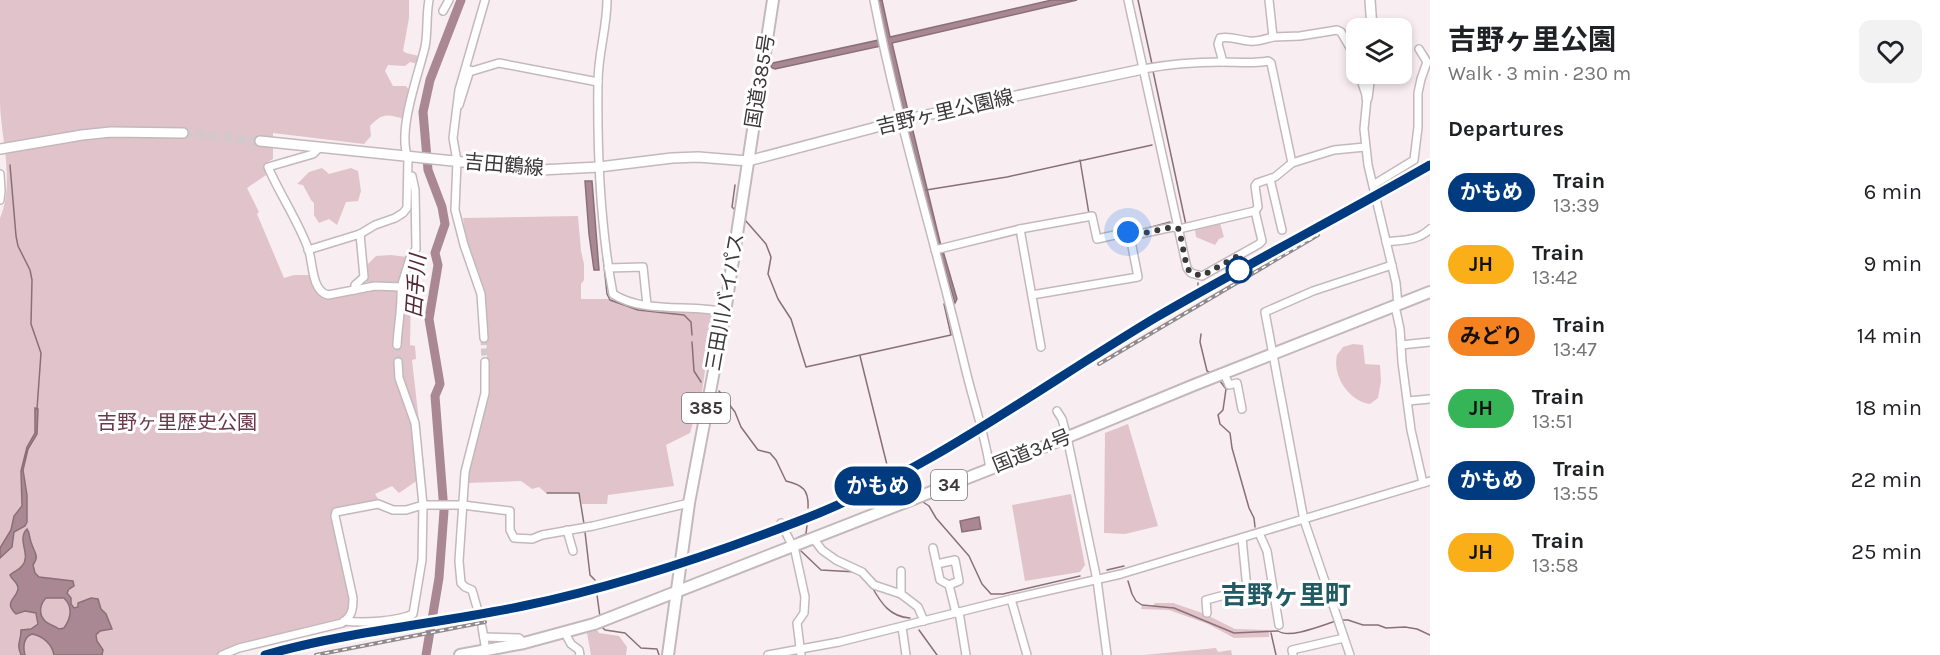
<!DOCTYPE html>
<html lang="en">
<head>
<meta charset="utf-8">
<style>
  :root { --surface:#fff; --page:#f2f2f2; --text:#202124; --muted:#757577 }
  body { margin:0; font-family:Karla,"Noto Sans JP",sans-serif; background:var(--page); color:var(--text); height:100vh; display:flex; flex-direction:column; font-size:22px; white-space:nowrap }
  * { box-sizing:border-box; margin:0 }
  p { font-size:20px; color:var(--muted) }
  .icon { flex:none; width:33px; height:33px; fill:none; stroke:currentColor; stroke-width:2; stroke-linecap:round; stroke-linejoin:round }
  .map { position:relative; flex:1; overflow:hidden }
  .sheet { display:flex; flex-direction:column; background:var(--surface); width:510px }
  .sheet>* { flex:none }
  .badge { padding:0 12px; border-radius:20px; font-size:21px; line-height:39px }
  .buttons { position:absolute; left:1346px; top:18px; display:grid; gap:12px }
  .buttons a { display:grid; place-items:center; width:66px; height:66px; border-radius:12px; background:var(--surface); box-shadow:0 3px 9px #0003; font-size:30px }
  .you { position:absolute; width:30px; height:30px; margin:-15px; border:4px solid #fff; border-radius:50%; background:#1a73e8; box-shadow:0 0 0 9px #1a73e833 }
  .map>.badge { position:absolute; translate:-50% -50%; box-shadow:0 0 0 3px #fff }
  h2 { padding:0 18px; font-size:22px; line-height:54px }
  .round { display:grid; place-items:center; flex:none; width:63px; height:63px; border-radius:12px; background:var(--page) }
  .head { display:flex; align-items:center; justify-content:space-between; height:102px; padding:0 18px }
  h1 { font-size:28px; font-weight:700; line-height:45px }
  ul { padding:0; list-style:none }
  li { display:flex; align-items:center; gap:18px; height:72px; padding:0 18px }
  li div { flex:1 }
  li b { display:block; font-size:22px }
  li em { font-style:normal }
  li .badge { min-width:66px; font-weight:700; text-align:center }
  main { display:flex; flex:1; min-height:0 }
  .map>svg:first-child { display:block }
</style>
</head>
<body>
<main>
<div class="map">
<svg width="1430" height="655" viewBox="0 0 1430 655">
  <rect width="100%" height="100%" fill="#f8edf0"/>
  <g fill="#e1c3cc">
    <path d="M0,0H409V18L403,51L406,53L419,56L418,64L410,62L405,66L388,65L385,71L393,86H406L409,90L404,119C386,114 383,113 370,126L371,136L364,144L273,133V159L264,164L266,175L247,188L259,212L257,214L284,278L294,275H312C314,285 315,295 326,298L376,289L411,290L410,345L415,346L416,359L412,360L425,475L399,493L392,486L375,494L379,500L332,511L352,600V620L347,627L303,637L267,643L220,655H0V218C15,183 1,139 0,103C0,69 0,34 0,0Z"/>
    <path d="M322,168L329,174L351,168L358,171L361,191L358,201L346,202L337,225L329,219L319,223L314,215V203L311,200L303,185L297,184L309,172Z"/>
    <path d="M578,216L581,251L584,264V280L581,284V299H612L639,308L683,313H713L702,392L690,433L666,445L674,486L608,495L607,504H582L579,492L546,493L539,487L532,489L521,481L467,483L468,466L488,386L485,304L479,273L466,239L463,218Z"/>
    <path d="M1220,223L1224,237L1219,239L1215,245L1196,237L1195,229Z"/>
    <path d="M391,255L407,257L400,284H367L366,266L376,256Z"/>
    <path d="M1353,344L1363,345L1365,364L1380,365L1381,381L1378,398L1370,404C1349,401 1332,376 1337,355L1343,347Z"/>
    <path d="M1128,424L1158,526L1125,534L1104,533L1105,433Z"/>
    <path d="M1071,494L1085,565L1080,572L1025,581L1012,505Z"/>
    <path d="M1155,603H1173L1205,614L1235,629L1269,630V637L1234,638L1208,624L1169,610L1141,609L1142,606L1152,607Z"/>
    <path d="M597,630L599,633L619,636L627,647L626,655H591L587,633Z"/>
    <path d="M1216,648L1218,652L1231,650L1232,655H1144Z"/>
  </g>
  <g fill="#aa8893" stroke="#897078" stroke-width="1.5" fill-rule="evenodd">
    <path d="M878,0H882L890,37L1052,0H1077L892,43L908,111L904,112L886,41Z"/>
    <path d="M879,40L881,46L775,69L770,67L773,63Z"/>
    <path d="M912,127L941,246L938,247L908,128Z"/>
    <path d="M585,181H592L599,270H594L589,234Z"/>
    <path d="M943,251L957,299L955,303L940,252Z"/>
    <path d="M35,408L38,409L37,434L28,449L23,470L27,495V522L25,526L14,532L12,547L0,558V548L11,530L14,516L22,506L21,471L27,447L35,433Z"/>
    <path d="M979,517L981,529L962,532L960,521Z"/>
    <path d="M27,529C30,533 29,537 31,542C34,553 40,555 33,565L35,573L39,577L73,581L74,586L69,589L67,593L71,598V604L74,608L78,607V603L91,598L98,599L101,609L106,614L112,629L100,631L96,635L97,641L103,650L102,655H54C52,644 43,636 32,634C23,637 23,648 25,655H21C16,643 21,642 21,630L31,629L38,624L36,613L25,611L16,614C2,601 19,598 18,587C17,582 12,580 10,575C14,571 19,570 22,566C32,555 16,540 27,529ZM46,598H64C73,607 71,618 64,628L59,629C54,625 49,625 45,621C38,614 40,604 46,598Z"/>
  </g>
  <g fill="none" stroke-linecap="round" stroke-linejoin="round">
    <g stroke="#897078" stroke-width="1.5">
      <path d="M1138,0L1152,64"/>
      <path d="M1153,71L1186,225"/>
      <path d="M1080,160L1089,214"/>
      <path d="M10,165L16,236L18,246L30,270L32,280L31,324L41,353L37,409"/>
      <path d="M735,185L732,207L735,210"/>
      <path d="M926,190L1007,177L1152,145"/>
      <path d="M599,217L607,294L610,300L638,310L684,315L691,322L692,335"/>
      <path d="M745,220L766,244L771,257L768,274L778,299L791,319L806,367L951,335L944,304"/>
      <path d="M1133,232L1170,222"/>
      <path d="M1198,283V286"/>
      <path d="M1201,334L1200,342L1207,371L1209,372"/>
      <path d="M692,342L694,371L701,382"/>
      <path d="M860,356L888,469"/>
      <path d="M1220,381L1226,389L1223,410L1218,415L1220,424L1230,433L1232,448L1249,508L1254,518L1255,527"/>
      <path d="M719,391L735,412L741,427L758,450L770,453L776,460L786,481C803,485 809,490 808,508"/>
      <path d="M894,487L899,492L906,494"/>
      <path d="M547,493H579L584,524"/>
      <path d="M923,502L929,506L936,518L969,556L982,584L991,594H1003L1080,576"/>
      <path d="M585,532L590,575L595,580"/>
      <path d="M797,538L806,534L807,525"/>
      <path d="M1259,542L1264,554"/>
      <path d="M801,551L821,570L856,572"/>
      <path d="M1107,570L1124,566"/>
      <path d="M1267,570L1271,592"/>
      <path d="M1128,581L1132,594L1136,601L1142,605L1174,608L1234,633L1278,631C1290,639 1323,625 1336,621"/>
      <path d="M872,587C881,603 890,617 910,618"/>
      <path d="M597,595L600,617"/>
      <path d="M1341,620H1348L1363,625H1378L1386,628L1405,627L1417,629L1430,635"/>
      <path d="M602,627L605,630L625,633L641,648L657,649L659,655"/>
      <path d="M919,630L937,655"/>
      <path d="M1271,633L1276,655"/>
    </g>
    <path stroke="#aa8893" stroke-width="9" d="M426,655L439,578L444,511L435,396L440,384L429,319L438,265L435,253L445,224L442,207L428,170L423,112L430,80L461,0"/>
    <g stroke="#d3c9cc" stroke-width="7" stroke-dasharray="7 3.5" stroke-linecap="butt">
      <path d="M484,338L485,362"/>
      <path d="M397,345L398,362"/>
      <path d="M478,611L482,627"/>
    </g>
    <path stroke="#d3c9cc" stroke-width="9" stroke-dasharray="9 4.5" stroke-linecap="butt" d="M183,133L260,141"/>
    <g stroke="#c3b9bc" stroke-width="10">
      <g id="minor">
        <path d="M607,0C607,28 598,54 598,82C597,153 600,225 613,294C643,314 691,304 725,312"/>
        <path d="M874,0C898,124 936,244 965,367C973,401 985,434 990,469"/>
        <path d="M1128,0L1187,268L1191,273L1202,276L1259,244L1262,241L1255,211"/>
        <path d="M1269,0L1273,37L1300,36L1337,30L1341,32L1356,58"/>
        <path d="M443,11L449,0"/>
        <path d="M1223,62L1218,44L1220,38C1231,36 1239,40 1249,41C1258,42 1265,39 1273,37"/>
        <path d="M1143,69C1169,64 1195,62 1222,62C1237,62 1252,64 1268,61L1271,63L1292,163"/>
        <path d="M469,72L499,63L598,82"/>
        <path d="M1359,74L1367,98L1364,129L1368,165L1396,283L1398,305"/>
        <path d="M459,105L470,70"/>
        <path d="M320,147L313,154L268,167C280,195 299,222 309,251C313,265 312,291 328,295L375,286L401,287C402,308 398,325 397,345"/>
        <path d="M0,174L1,191L0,200"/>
        <path d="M1270,179L1282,230"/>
        <path d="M1373,185L1414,160L1418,127V93L1421,79L1427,62L1419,49"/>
        <path d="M1020,229L1041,347"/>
        <path d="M1386,242C1402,240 1418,241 1430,229"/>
        <path d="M308,250L360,234L375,225L395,218L403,213L407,208L408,158C397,131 418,76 425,47C428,32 426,16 429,0"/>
        <path d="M935,250L1020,229L1092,216L1097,239L1128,232L1130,236L1173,227L1179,229L1255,211L1258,207L1255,186L1257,183L1275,177L1292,163L1308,158L1334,150L1365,147"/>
        <path d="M608,268L643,267L647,305"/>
        <path d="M401,287L410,258L416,249L415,190L412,176"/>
        <path d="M355,290V285L364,277L360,234"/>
        <path d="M1032,295L1138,277L1130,236"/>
        <path d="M1395,306L1400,329L1402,362L1411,430L1423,483"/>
        <path d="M484,338L481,294L464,245L455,210L457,161L453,138L459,90L485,0"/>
        <path d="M1401,345L1430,342"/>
        <path d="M1224,373L1229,385L1237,383L1242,409"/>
        <path d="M1408,401L1430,399"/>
        <path d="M1057,411L1062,419L1067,437L1097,580L1107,655"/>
        <path d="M781,523L782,525"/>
        <path d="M567,530L573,551"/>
        <path d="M786,533L795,551L805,597L804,613L797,623L801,655"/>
        <path d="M1259,533L1267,551L1279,625"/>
        <path d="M813,538L822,550L836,560L862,572L874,585L901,594"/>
        <path d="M933,548L940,580L949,585L956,613"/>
        <path d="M937,564L955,560L959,581L949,585"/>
        <path d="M901,571V594L918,607L924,621"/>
        <path d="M1011,599L1027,655"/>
        <path d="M478,611L472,590L465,587L461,583L459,561L465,472L485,393V362"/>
        <path d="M959,612L966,655"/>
        <path d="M1207,613L1206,600L1247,589L1242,538"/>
        <path d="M344,621C363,623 396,622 413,614L422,560L423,505L415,423L399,378L398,362"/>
        <path d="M482,627L485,645"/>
        <path d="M902,627L906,655"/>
        <path d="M565,633L571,644L579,650L580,655"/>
        <path d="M484,637L519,638L524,643"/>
        <path d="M222,655L239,648L342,623C352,616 353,610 353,598L335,516L336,512L378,504L393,510H406L423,505H463L510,511V530L514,538L532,539L542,535L593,526L689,503"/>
        <path d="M768,655L839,642L1011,599L1121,574L1430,481"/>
        <path d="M1293,655L1292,650L1344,638"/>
        <path d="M1350,655L1304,520L1265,312L1313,291L1392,265"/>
      </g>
    </g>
    <g stroke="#c3b9bc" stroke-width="12">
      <g id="major">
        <path d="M1370,0L1372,28"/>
        <path d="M1367,98L1370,74"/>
        <path d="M260,141L540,170L599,167L672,158L698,157L748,161L903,120L1143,69"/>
        <path d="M0,149L82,135L111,132L183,133"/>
      </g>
    </g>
    <g stroke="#c3b9bc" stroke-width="14">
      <g id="highway">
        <path d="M460,655L524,643L594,624L990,469L1194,385L1430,292"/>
        <path d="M668,655L689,503L725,312L773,0"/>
      </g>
    </g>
    <use href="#minor" stroke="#fff" stroke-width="7"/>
    <use href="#major" stroke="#fff" stroke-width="9"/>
    <use href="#highway" stroke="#fff" stroke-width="10"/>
    <g stroke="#918a8c" stroke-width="4">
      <g id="rail">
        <path d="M1099,364L1318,235"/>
        <path d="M265,655C349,631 437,624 523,606C578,594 630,578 684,561C722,548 761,536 799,521C928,471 1038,389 1155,318C1246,265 1339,217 1430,165"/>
        <path d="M316,655L485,622"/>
      </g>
    </g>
    <use href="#rail" stroke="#fff" stroke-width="1.5" stroke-dasharray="4.5" stroke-linecap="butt"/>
  </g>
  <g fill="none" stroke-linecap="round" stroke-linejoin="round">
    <g stroke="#fff" stroke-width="14">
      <path id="line" d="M265,655C349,631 437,624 523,606C615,587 711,555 799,521C928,472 1038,388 1155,318C1246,265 1339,217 1430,165"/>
    </g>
    <use href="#line" stroke="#003b80" stroke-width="9"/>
    <path stroke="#3d383a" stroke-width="6" stroke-dasharray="0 10.8" d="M1128,232L1130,236L1173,227L1179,229L1187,268L1191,273L1202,276L1241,254L1239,270"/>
  </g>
  <circle fill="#fff" stroke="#003b80" stroke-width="3" cx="1239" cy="270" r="12"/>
  <g text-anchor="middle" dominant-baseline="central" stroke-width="6" stroke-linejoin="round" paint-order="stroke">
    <g fill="#fff" stroke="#777475" stroke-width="1.5">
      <rect x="682" y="393" width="48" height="30" rx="4.5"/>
      <rect x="931" y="470" width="36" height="30" rx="4.5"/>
    </g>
    <g font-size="18" font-weight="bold" fill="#3d383a">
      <text x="706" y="408">385</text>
      <text x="949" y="485">34</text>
    </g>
    <g font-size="20" fill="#3d383a" stroke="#fff">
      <text transform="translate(760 81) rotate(-81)">国道385号</text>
      <text transform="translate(945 112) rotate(-13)">吉野ヶ里公園線</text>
      <text transform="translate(504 165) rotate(5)">吉田鶴線</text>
      <text transform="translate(725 302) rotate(-80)">三田川バイパス</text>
      <text transform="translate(1032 451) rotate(-22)">国道34号</text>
    </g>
    <g font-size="20" fill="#6a384a" stroke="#fff">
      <text x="177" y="422">吉野ヶ里歴史公園</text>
    </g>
    <g font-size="21" font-style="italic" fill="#562639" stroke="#fff">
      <text transform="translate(416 286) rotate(-86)">田手川</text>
    </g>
    <g font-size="26" font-weight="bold" fill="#215a62" stroke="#fff">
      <text x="1286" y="595">吉野ヶ里町</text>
    </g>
  </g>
</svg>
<div class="buttons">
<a><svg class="icon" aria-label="layers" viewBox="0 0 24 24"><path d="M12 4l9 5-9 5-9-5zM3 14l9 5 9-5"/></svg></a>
</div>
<div class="you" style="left:1128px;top:232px"></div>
<b class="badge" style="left:878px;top:486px;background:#003b80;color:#fff">かもめ</b>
</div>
<section class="sheet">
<div class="head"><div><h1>吉野ヶ里公園</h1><p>Walk · 3 min · 230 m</p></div><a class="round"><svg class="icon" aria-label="heart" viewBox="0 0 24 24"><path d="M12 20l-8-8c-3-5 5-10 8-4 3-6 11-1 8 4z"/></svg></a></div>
<h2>Departures</h2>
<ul>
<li><span class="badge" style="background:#003b80;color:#fff">かもめ</span><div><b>Train</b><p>13:39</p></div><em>6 min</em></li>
<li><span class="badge" style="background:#faaf18;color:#111">JH</span><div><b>Train</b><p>13:42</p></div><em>9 min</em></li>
<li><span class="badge" style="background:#f58220;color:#111">みどり</span><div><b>Train</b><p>13:47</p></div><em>14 min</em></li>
<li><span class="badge" style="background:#36b558;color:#111">JH</span><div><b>Train</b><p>13:51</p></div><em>18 min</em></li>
<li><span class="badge" style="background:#003b80;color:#fff">かもめ</span><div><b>Train</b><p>13:55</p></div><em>22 min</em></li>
<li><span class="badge" style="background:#faaf18;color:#111">JH</span><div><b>Train</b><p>13:58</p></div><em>25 min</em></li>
</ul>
</section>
</main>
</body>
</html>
